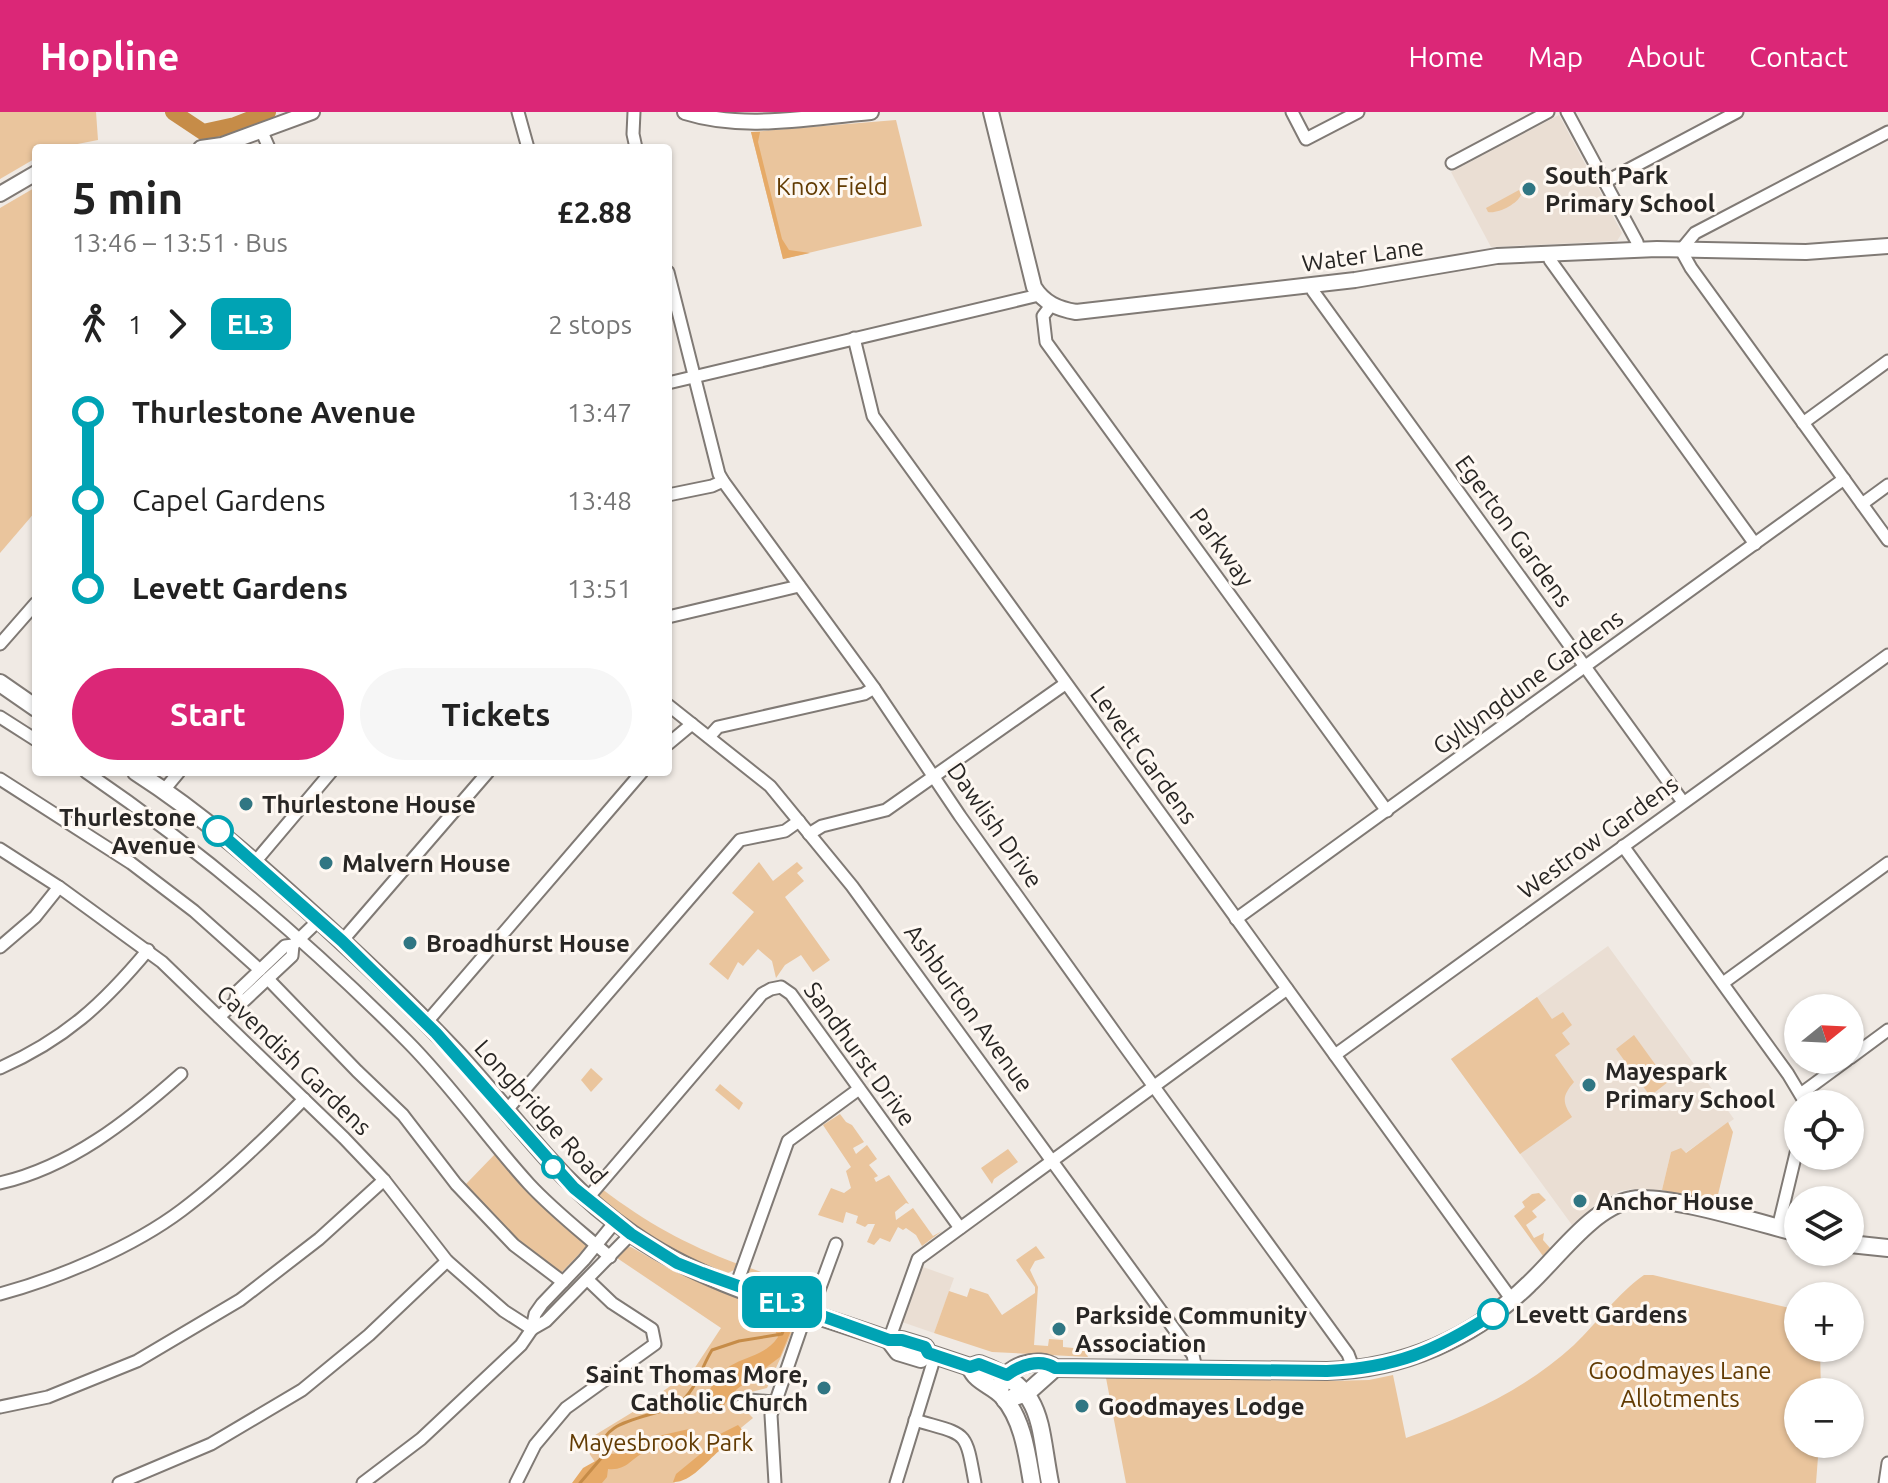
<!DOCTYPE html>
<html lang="en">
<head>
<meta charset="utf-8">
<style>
  :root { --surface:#fff; --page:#f6f6f6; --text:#222; --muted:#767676; --accent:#db2777 }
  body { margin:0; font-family:Ubuntu,sans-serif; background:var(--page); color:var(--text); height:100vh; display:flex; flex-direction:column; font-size:30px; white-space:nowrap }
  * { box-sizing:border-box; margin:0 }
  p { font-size:26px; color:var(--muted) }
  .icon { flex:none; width:44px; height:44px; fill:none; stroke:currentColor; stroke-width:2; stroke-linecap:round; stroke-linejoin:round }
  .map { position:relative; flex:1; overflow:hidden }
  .drawer { position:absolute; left:32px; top:32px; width:640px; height:632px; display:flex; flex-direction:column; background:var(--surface); border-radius:8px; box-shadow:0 2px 6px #0004 }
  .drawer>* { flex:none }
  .badge { padding:0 16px; border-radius:12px; font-size:28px; line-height:52px }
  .needle { width:52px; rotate:72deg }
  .buttons { position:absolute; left:1784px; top:882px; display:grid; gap:16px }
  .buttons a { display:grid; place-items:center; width:80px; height:80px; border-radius:50%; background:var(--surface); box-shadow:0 2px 6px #0004; font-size:40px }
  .map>.badge { position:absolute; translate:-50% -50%; box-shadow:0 0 0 4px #fff }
  .legs { display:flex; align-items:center; gap:12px; height:88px; padding:0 40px; font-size:26px }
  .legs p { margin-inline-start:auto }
  .overview { display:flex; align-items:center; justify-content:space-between; height:136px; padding:0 40px }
  h1 { font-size:44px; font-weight:600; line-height:60px }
  .primary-button { display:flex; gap:16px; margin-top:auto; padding:16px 40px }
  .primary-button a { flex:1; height:92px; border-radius:48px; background:var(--accent); color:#fff; font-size:32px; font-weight:600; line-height:92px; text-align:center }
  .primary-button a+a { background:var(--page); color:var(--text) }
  ul { padding:0 40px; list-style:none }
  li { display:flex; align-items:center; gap:28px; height:88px; font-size:30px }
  li i { display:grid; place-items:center; width:12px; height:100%; margin:0 10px; background:currentColor }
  li i::after { content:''; width:20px; height:20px; margin:-10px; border:6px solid; border-radius:50%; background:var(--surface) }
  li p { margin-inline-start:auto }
  li:first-child i { background:linear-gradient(#0000 50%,currentColor 0) }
  li:last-child i { background:linear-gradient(currentColor 50%,#0000 0) }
  header { display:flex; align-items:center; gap:48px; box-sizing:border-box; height:112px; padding:0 40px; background:var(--accent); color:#fff }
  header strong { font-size:38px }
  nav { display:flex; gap:44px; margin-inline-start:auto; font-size:28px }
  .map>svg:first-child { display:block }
</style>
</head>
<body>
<header>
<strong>Hopline</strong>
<nav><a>Home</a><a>Map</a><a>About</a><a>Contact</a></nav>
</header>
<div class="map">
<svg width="1888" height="1371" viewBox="0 0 1888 1371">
  <rect width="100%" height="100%" fill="#f0eae4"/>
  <g fill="#eaded3">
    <path d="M1559,3L1622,121L1617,129L1491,135L1451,60Z"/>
    <path d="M1608,834L1734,1007L1685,1041L1671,1040L1662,1078L1633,1077L1620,1079L1596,1092L1572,1113L1451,947Z"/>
    <path d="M923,1155L954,1166L934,1221L902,1210Z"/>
  </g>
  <g fill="#eac59d">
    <path d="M0,0H96L98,28L57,36H36V46L0,67Z"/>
    <path d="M896,8L922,114L783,147L751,20Z"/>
    <path d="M36,75V399L0,441V96Z"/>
    <path d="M1519,78L1521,83C1517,92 1498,102 1488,100L1486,96Z"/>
    <path d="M759,750L773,769L797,750L803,756L797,761L804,769L785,785L830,848L813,860L801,843L785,853L776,866L772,849L758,837L743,854L738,850L728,868L709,852L754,800L732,781Z"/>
    <path d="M1537,885L1552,907L1563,900L1572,913L1562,921L1570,932L1555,943L1574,970C1562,984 1562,990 1572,1005L1520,1042L1451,947Z"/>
    <path d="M1634,923L1668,970L1650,984L1616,937Z"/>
    <path d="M591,956L603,967L591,980L581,968Z"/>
    <path d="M720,972L743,991L739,998L715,978Z"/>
    <path d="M840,1002L846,1010L852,1013L864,1030L853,1036L856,1042L867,1033L877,1047L869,1053L878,1064L874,1066L876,1070L889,1063L909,1092L906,1091L895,1100L896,1108L913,1096L933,1124L942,1119L922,1134L916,1123L906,1116L903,1118L898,1115L890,1130L880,1126L874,1133L867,1130L875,1112H868L865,1115L856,1111L858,1104L846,1100L843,1111L818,1103L831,1076L844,1081L851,1076L846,1059L851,1055L823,1013Z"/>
    <path d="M1728,1010L1733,1020L1716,1091L1662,1078L1671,1040L1681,1036L1686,1041Z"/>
    <path d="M1008,1037L1018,1050L994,1067L992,1072L981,1056Z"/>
    <path d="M497,1040L515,1066L538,1091L589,1132L558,1164L513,1128L474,1086V1082L466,1072Z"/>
    <path d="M602,1077C647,1111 685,1132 738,1152L736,1157L726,1162C679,1146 636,1120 599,1087V1080Z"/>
    <path d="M1539,1081L1546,1088L1532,1099L1537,1105L1526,1113L1534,1126L1544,1121L1543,1128L1550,1136L1543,1144L1514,1104L1525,1095L1522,1090L1532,1082Z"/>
    <path d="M1036,1134L1045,1146L1035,1149L1030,1158L1038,1175L1034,1233L1048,1234L1049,1227L1063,1228V1235L1084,1237L1088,1245L992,1240L934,1221L949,1179L967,1185L970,1176L988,1182L1002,1203L1035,1181V1175L1016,1148Z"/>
    <path d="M631,1135L675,1160L791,1203L797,1210L796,1219L793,1218L767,1276L747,1281L736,1289L753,1306L674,1371H578L595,1350L582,1331L641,1295L694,1257L721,1216L614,1144L624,1136Z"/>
    <path d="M747,1155L816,1179L810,1189L805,1190L751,1171L746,1165Z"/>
    <path d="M1644,1163H1653L1798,1198V1236H1820L1821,1280H1798V1332H1819L1816,1371H1126L1106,1266L1329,1269L1369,1268L1393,1263L1406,1326C1467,1304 1525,1278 1574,1233C1597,1211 1618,1181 1644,1163Z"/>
  </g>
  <g fill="#e6aa67">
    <path d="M751,20H760L758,30L782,127L789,138L810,141L783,147Z"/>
    <path d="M779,1206L786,1208L790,1221L780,1245L737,1277L720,1298L699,1300C697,1289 704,1287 709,1279C715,1269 720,1260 730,1254C747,1244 766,1243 778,1225L772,1212Z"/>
    <path d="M738,1313L745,1321C737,1331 728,1332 719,1339C706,1350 690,1371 673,1370L676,1362L715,1330L720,1322Z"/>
    <path d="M689,1317L690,1324C676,1331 661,1332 647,1339C631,1346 627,1359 608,1357L607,1365L602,1371H572L583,1356L608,1342L626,1341L658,1324Z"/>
  </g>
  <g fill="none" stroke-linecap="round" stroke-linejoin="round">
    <path stroke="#c68c48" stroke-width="3" d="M580,1371L603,1344C592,1306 658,1306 678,1292C696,1279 701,1256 712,1238L739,1229L782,1222L784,1217"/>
    <path stroke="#c68c48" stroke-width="16" d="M173,0L203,20L235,13L268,0"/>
    <g stroke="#807a75" stroke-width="15">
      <g id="minor">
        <path d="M518,0L528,36"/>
        <path d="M634,0L633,22L636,36"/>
        <path d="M1292,0L1306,27L1358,0"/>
        <path d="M1567,0L1637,130L1639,138"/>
        <path d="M262,20L269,36"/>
        <path d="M1888,20L1695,121L1681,138L1691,156L1888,428"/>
        <path d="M1452,51L1548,0"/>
        <path d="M1605,70L1737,0"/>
        <path d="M1550,142V148L1755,432"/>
        <path d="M668,160L719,362L723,369L874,576L960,704L1123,932L1348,1242L1354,1258"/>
        <path d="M1313,173V179L1683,690"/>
        <path d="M1052,192L1043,204L1046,230L1387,699"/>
        <path d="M854,226L873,304L1512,1188"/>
        <path d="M668,271L1039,183"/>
        <path d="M1803,311L1888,249"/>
        <path d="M668,383L712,374L723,369"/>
        <path d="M1862,392L1888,373"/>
        <path d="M668,505L799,474"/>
        <path d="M0,532L36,491"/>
        <path d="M668,593L770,674L852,774L1193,1243L1196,1257"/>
        <path d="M0,605L36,628"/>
        <path d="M709,625L718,615L864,582L874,576"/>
        <path d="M668,632L692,612"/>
        <path d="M86,660C202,739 308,830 407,929C452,974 487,1026 529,1072C554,1099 583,1121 610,1145"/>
        <path d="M0,667L131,751L194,799L260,858"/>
        <path d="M164,678L179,660"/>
        <path d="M809,722L822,714L886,698L1065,572"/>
        <path d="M1623,734L1788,962L1806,992"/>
        <path d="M0,737L59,775L162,850L344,1026L384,1068L447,1149L504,1199L532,1217"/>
        <path d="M255,750L331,660"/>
        <path d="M1236,807L1844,367"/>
        <path d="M342,829L488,660"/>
        <path d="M0,835L35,805L59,775"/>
        <path d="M268,867L357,959L403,1003L456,1072L514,1133L563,1170"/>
        <path d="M1723,871L1888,751"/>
        <path d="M235,890L245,888L292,844L293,833"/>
        <path d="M219,905L235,890L238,879L285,834L293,833L319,808"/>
        <path d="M426,911L642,660"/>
        <path d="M1335,943L1888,543"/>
        <path d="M1850,946L1888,918"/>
        <path d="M0,956C65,927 103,892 148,838"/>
        <path d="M1802,981L1847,948"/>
        <path d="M506,999L740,728L785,719L799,709"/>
        <path d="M0,1071C70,1055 128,1009 181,962"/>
        <path d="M587,1087L762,882L771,877L781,875L791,882L960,1116"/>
        <path d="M1778,1116L1798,1033"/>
        <path d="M736,1174L788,1029L859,977"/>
        <path d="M0,1182C59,1166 133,1135 182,1098C226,1065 266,1026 304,987"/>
        <path d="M811,1200L836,1132"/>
        <path d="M532,1217L546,1209L631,1122"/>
        <path d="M889,1228L918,1147L1287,877"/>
        <path d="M740,1294L749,1288L774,1290"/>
        <path d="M0,1295L48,1285L137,1249L240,1188L319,1127L384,1068"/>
        <path d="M915,1308C968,1324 965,1316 975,1371"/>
        <path d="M119,1371L211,1332L302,1278L369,1223L447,1149"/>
        <path d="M363,1371L421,1327L521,1233L532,1217L535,1202L542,1192L584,1148L615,1110"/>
        <path d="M516,1371L535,1333L566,1296L655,1232L652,1217L612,1191L588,1168"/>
        <path d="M775,1371L771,1303L807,1199"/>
        <path d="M896,1371L935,1244"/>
        <path d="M1885,1371L1888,1351"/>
      </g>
    </g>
    <g stroke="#807a75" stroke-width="18">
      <g id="tertiary">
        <path d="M685,0C745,19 809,5 871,0"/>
        <path d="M991,0L1034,175C1044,191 1058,197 1076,200L1355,168L1497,144L1657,137L1806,140L1888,134"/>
        <path d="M201,36L222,33L312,0"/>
        <path d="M0,82L36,61"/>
      </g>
    </g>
    <g stroke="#807a75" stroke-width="20">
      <g id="secondary">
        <path d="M1850,1132L1888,1136"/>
        <path d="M1001,1275C1004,1254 1039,1243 1055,1256L1327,1259C1403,1257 1474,1226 1529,1172C1557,1146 1593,1095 1631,1088C1664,1081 1762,1112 1798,1121"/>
        <path d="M1005,1288L1027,1281L1055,1256"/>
      </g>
    </g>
    <g stroke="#807a75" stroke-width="20">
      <g id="primary">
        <path d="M0,571L36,596"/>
        <path d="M136,660C203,703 261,755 320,809C367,852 415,897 459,944C518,1008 558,1071 632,1122C707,1175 803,1197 889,1228H902L925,1235L928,1241L970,1255L979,1252C1045,1276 1038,1309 1050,1371"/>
        <path d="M889,1228L898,1240L921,1247L928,1241"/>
        <path d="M970,1255C976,1271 993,1273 1003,1285C1023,1308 1027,1342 1032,1371"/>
      </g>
    </g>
    <use href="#minor" stroke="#fff" stroke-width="11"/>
    <use href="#tertiary" stroke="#fff" stroke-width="14"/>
    <use href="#secondary" stroke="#fff" stroke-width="16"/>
    <use href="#primary" stroke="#fff" stroke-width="16"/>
  </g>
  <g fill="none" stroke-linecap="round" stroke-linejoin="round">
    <g stroke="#fff" stroke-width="18">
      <path id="line-1" d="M218,719L342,829L436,921L574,1076L631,1122L677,1151L702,1161L889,1228H902L925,1235L928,1241L970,1255L979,1252L1007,1263C1020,1253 1040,1246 1055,1256L1327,1259C1395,1256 1436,1239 1493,1202"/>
    </g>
    <use href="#line-1" stroke="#00a3b4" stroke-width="12"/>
  </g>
  <g fill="#307683" stroke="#fef8f2" stroke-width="3">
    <circle cx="1529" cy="77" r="8"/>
    <circle cx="246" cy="692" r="8"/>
    <circle cx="326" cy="751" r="8"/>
    <circle cx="410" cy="831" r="8"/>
    <circle cx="1589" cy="973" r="8"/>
    <circle cx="1580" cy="1089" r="8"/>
    <circle cx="1059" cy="1217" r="8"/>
    <circle cx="824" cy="1276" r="8"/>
    <circle cx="1082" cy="1294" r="8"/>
  </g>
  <g fill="#fff" stroke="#00a3b4" stroke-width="4">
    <circle cx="218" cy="719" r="14"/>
    <circle cx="553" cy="1055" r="10"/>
    <circle cx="1493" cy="1202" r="14"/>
  </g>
  <g text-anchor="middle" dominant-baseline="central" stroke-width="6" stroke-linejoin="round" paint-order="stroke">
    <g font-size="24" font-weight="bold" fill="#282624" stroke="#fef8f2" text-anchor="start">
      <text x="1545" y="63">South Park<tspan x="1545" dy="28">Primary School</tspan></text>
      <text x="262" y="692">Thurlestone House</text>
      <text x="342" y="751">Malvern House</text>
      <text x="426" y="831">Broadhurst House</text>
      <text x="1605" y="959">Mayespark<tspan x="1605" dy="28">Primary School</tspan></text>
      <text x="1596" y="1089">Anchor House</text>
      <text x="1075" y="1203">Parkside Community<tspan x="1075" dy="28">Association</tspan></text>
      <text x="808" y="1262" text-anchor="end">Saint Thomas More,<tspan x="808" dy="28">Catholic Church</tspan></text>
      <text x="1098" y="1294">Goodmayes Lodge</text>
    </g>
    <g font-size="24" fill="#623b03" stroke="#fef8f2">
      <text x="832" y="74">Knox Field</text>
      <text x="1680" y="1258">Goodmayes Lane<tspan x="1680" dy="28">Allotments</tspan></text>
      <text x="661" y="1330">Mayesbrook Park</text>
    </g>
    <g font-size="24" fill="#282624" stroke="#fef8f2">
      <text transform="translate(1363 143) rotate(-8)">Water Lane</text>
      <text transform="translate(1514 419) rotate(54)">Egerton Gardens</text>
      <text transform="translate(1222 435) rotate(54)">Parkway</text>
      <text transform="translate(1528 570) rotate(-36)">Gyllyngdune Gardens</text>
      <text transform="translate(1144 643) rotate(54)">Levett Gardens</text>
      <text transform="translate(995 713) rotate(55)">Dawlish Drive</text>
      <text transform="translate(1598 725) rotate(-36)">Westrow Gardens</text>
      <text transform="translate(969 896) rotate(54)">Ashburton Avenue</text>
      <text transform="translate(860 942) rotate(54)">Sandhurst Drive</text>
      <text transform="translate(294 948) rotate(44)">Cavendish Gardens</text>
      <text transform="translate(541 1000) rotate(48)">Longbridge Road</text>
    </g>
    <g font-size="24" font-weight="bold" fill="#282624" stroke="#fef8f2" text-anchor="end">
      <text x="196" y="705">Thurlestone<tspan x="196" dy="28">Avenue</tspan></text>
      <text x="1515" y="1202" text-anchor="start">Levett Gardens</text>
    </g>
  </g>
</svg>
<div class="buttons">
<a><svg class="needle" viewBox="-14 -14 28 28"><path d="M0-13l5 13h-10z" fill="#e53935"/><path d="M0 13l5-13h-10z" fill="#767676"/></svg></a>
<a><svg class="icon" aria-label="locate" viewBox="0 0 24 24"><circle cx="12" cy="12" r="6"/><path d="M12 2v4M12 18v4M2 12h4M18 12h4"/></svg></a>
<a><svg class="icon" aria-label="layers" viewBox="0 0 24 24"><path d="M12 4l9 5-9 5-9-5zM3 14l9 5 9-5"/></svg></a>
<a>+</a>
<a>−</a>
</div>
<b class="badge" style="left:782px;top:1190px;background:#00a3b4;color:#fff">EL3</b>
<section class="drawer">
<div class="overview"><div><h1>5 min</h1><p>13:46 – 13:51 · Bus</p></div><b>£2.88</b></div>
<div class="legs"><svg class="icon" aria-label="walk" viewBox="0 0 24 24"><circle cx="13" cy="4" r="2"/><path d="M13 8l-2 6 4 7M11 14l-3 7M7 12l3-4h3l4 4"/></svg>1<svg class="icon" aria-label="forward" viewBox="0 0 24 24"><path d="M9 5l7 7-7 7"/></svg><b class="badge" style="background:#00a3b4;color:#fff">EL3</b><p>2 stops</p></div>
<ul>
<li><i style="color:#00a3b4"></i><b>Thurlestone Avenue</b><p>13:47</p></li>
<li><i style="color:#00a3b4"></i><span>Capel Gardens</span><p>13:48</p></li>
<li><i style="color:#00a3b4"></i><b>Levett Gardens</b><p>13:51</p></li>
</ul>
<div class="primary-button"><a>Start</a><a>Tickets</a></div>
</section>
</div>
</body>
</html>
